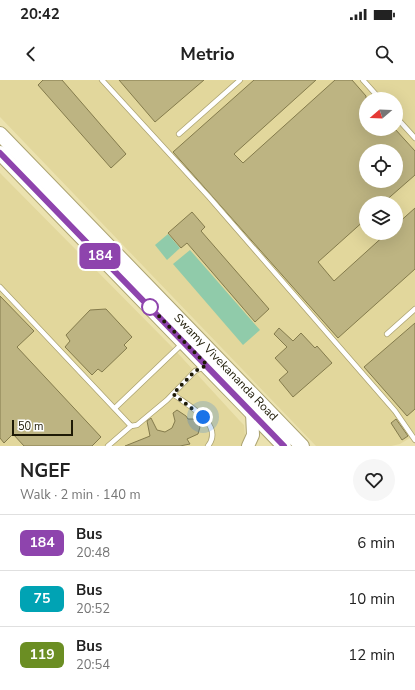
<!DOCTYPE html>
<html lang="en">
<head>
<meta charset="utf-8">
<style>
  :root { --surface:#fff; --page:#f6f6f6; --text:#222; --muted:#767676; --line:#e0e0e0 }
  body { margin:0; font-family:"Nunito Sans",sans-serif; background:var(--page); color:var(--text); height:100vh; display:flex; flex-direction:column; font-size:15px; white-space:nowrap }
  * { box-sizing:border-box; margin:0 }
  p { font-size:13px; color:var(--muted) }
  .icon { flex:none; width:22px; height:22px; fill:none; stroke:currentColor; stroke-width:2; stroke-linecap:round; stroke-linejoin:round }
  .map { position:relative; height:366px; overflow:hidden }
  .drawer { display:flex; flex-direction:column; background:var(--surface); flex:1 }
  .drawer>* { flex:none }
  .badge { padding:0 8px; border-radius:6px; font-size:14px; line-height:26px }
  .needle { width:26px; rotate:251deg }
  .fabs { position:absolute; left:359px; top:12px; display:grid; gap:8px }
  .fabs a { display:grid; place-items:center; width:44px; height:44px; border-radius:50%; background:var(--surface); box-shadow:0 4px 16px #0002; font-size:20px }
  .scale { position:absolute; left:12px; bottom:10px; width:61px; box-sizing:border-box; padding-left:4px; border:2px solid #1e1a06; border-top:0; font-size:11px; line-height:14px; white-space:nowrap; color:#1e1a06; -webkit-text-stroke:3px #fff; paint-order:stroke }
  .you { position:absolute; width:20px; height:20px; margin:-10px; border:3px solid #fff; border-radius:50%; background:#1a73e8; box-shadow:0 0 0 6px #1a73e833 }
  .map>.badge { position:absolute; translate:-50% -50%; box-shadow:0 0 0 2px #fff }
  .round { display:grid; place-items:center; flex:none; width:42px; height:42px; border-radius:21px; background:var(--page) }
  .head { display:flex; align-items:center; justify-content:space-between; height:68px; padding:0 20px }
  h1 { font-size:19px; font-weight:700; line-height:30px }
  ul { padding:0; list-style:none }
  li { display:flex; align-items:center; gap:12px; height:56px; padding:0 20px; border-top:1px solid var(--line) }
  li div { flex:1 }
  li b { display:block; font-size:15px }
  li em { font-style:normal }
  li .badge { min-width:44px; font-weight:700; text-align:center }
  .status { display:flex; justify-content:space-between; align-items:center; height:28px; padding:0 20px; background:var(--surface); direction:ltr }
  .status svg { height:11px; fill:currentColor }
  header { display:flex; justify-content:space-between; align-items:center; height:52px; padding:0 20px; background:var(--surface); font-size:18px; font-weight:700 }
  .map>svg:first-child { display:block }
</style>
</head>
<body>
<div class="status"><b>20:42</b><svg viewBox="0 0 49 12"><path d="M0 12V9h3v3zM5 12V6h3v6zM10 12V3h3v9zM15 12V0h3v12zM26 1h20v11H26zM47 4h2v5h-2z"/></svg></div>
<header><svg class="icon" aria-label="back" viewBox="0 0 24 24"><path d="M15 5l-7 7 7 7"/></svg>Metrio<svg class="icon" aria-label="search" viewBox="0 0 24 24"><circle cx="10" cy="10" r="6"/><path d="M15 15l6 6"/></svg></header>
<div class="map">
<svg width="415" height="366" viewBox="0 0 415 366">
  <rect width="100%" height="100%" fill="#ebe2af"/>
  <g fill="#e2d79c" fill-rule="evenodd">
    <path d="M0,0H415V355L400,364L391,366H316L0,37ZM366,19H396V49H366ZM366,71H396V101H366ZM366,123H396V153H366Z"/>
    <path d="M0,93L173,268L239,340L244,345L245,355L242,366H0Z"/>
  </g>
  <g fill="#90cbaa">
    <path d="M168,154L180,168L167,180L155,165Z"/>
    <path d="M190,170L260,250L243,265L173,184Z"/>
  </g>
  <g fill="#bdb482" stroke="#847b4c" fill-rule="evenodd">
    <path d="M43,0H62L126,74L111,88L38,5Z"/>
    <path d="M119,0H204L155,42Z"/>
    <path d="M254,0H316L234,74L243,83L335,0H352L366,16V49H395L415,71V95L383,123H366V139L318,182L334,201L387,153H396V145L415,128V189L338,258L173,72ZM366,71H396V101H366Z"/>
    <path d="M192,132L205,147L201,151L269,229L255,242L187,163L181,168L168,153Z"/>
    <path d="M0,216L34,251L17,267L101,357L92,366H24L13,354L4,363L0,358Z"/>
    <path d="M106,229L132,257L124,265L127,268L102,292L98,289L92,295L65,267L70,261L66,255L90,230Z"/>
    <path d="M415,243V329L407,336L364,287Z"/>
    <path d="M279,248L293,261L301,253L315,268L317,266L332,283L293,317L279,300L288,292L275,278L287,267L274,254Z"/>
    <path d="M177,330L186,336L188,339H193L198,344L200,347L198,354L187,359L190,364L180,366H125L150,356L147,341L151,338L157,350L165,352L172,348L175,341L173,333Z"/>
    <path d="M396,339L408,356L402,360L391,343Z"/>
  </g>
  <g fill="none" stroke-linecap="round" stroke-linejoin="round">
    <g stroke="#aca371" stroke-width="6">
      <g id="service">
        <path d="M102,0L209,117L395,331L415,360"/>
        <path d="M363,0L380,19"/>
        <path d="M396,37L415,58"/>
        <path d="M179,54L240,0"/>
        <path d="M0,207L131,346L137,345L167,320L195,291L204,287"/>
        <path d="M387,254L415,229"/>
        <path d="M173,314C187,325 225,344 208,366"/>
        <path d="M115,328L183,263"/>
        <path d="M108,366L131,346"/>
      </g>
    </g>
    <g stroke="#aca371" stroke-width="14">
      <path id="secondary" d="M248,366L253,355L252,332"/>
    </g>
    <g stroke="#aca371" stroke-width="16">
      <g id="primary">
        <path d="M0,54L302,366"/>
        <path d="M0,73L284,366"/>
      </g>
    </g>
    <use href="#service" stroke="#fff" stroke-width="4.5"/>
    <use href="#secondary" stroke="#fff" stroke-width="12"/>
    <use href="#primary" stroke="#fff" stroke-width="14"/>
  </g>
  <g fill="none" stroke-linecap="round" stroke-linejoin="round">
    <g stroke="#fff" stroke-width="9">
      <path id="line" d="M0,73L284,366"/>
    </g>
    <use href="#line" stroke="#8e44ad" stroke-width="6"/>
    <path stroke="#1e1a06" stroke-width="4" stroke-dasharray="0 7.2" d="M150,227L147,224L207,285L195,291L173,314L203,337"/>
  </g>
  <circle fill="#fff" stroke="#8e44ad" stroke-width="2" cx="150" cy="227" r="8"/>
  <g text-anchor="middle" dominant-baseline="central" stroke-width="3" stroke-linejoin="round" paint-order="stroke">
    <g font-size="12" fill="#1e1a06" stroke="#fff">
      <text transform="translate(226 287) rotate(46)">Swamy Vivekananda Road</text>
    </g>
  </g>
</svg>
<div class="fabs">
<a><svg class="needle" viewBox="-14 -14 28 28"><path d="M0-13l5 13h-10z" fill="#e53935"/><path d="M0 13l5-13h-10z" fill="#767676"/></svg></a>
<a><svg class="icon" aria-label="locate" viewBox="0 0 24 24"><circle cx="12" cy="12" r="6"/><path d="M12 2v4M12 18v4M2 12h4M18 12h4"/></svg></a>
<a><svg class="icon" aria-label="layers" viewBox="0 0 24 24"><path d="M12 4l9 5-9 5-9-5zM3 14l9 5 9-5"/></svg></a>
</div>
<div class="scale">50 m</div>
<div class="you" style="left:203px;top:337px"></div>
<b class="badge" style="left:100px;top:176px;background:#8e44ad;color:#fff">184</b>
</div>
<section class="drawer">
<div class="head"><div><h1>NGEF</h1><p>Walk · 2 min · 140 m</p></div><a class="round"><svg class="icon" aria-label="heart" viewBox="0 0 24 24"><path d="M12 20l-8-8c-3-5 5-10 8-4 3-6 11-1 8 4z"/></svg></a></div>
<ul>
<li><span class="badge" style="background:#8e44ad;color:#fff">184</span><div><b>Bus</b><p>20:48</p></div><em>6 min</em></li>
<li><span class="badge" style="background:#00a3b4;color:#fff">75</span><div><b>Bus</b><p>20:52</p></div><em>10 min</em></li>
<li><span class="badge" style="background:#6b8e23;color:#fff">119</span><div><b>Bus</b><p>20:54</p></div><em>12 min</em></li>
</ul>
</section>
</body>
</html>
